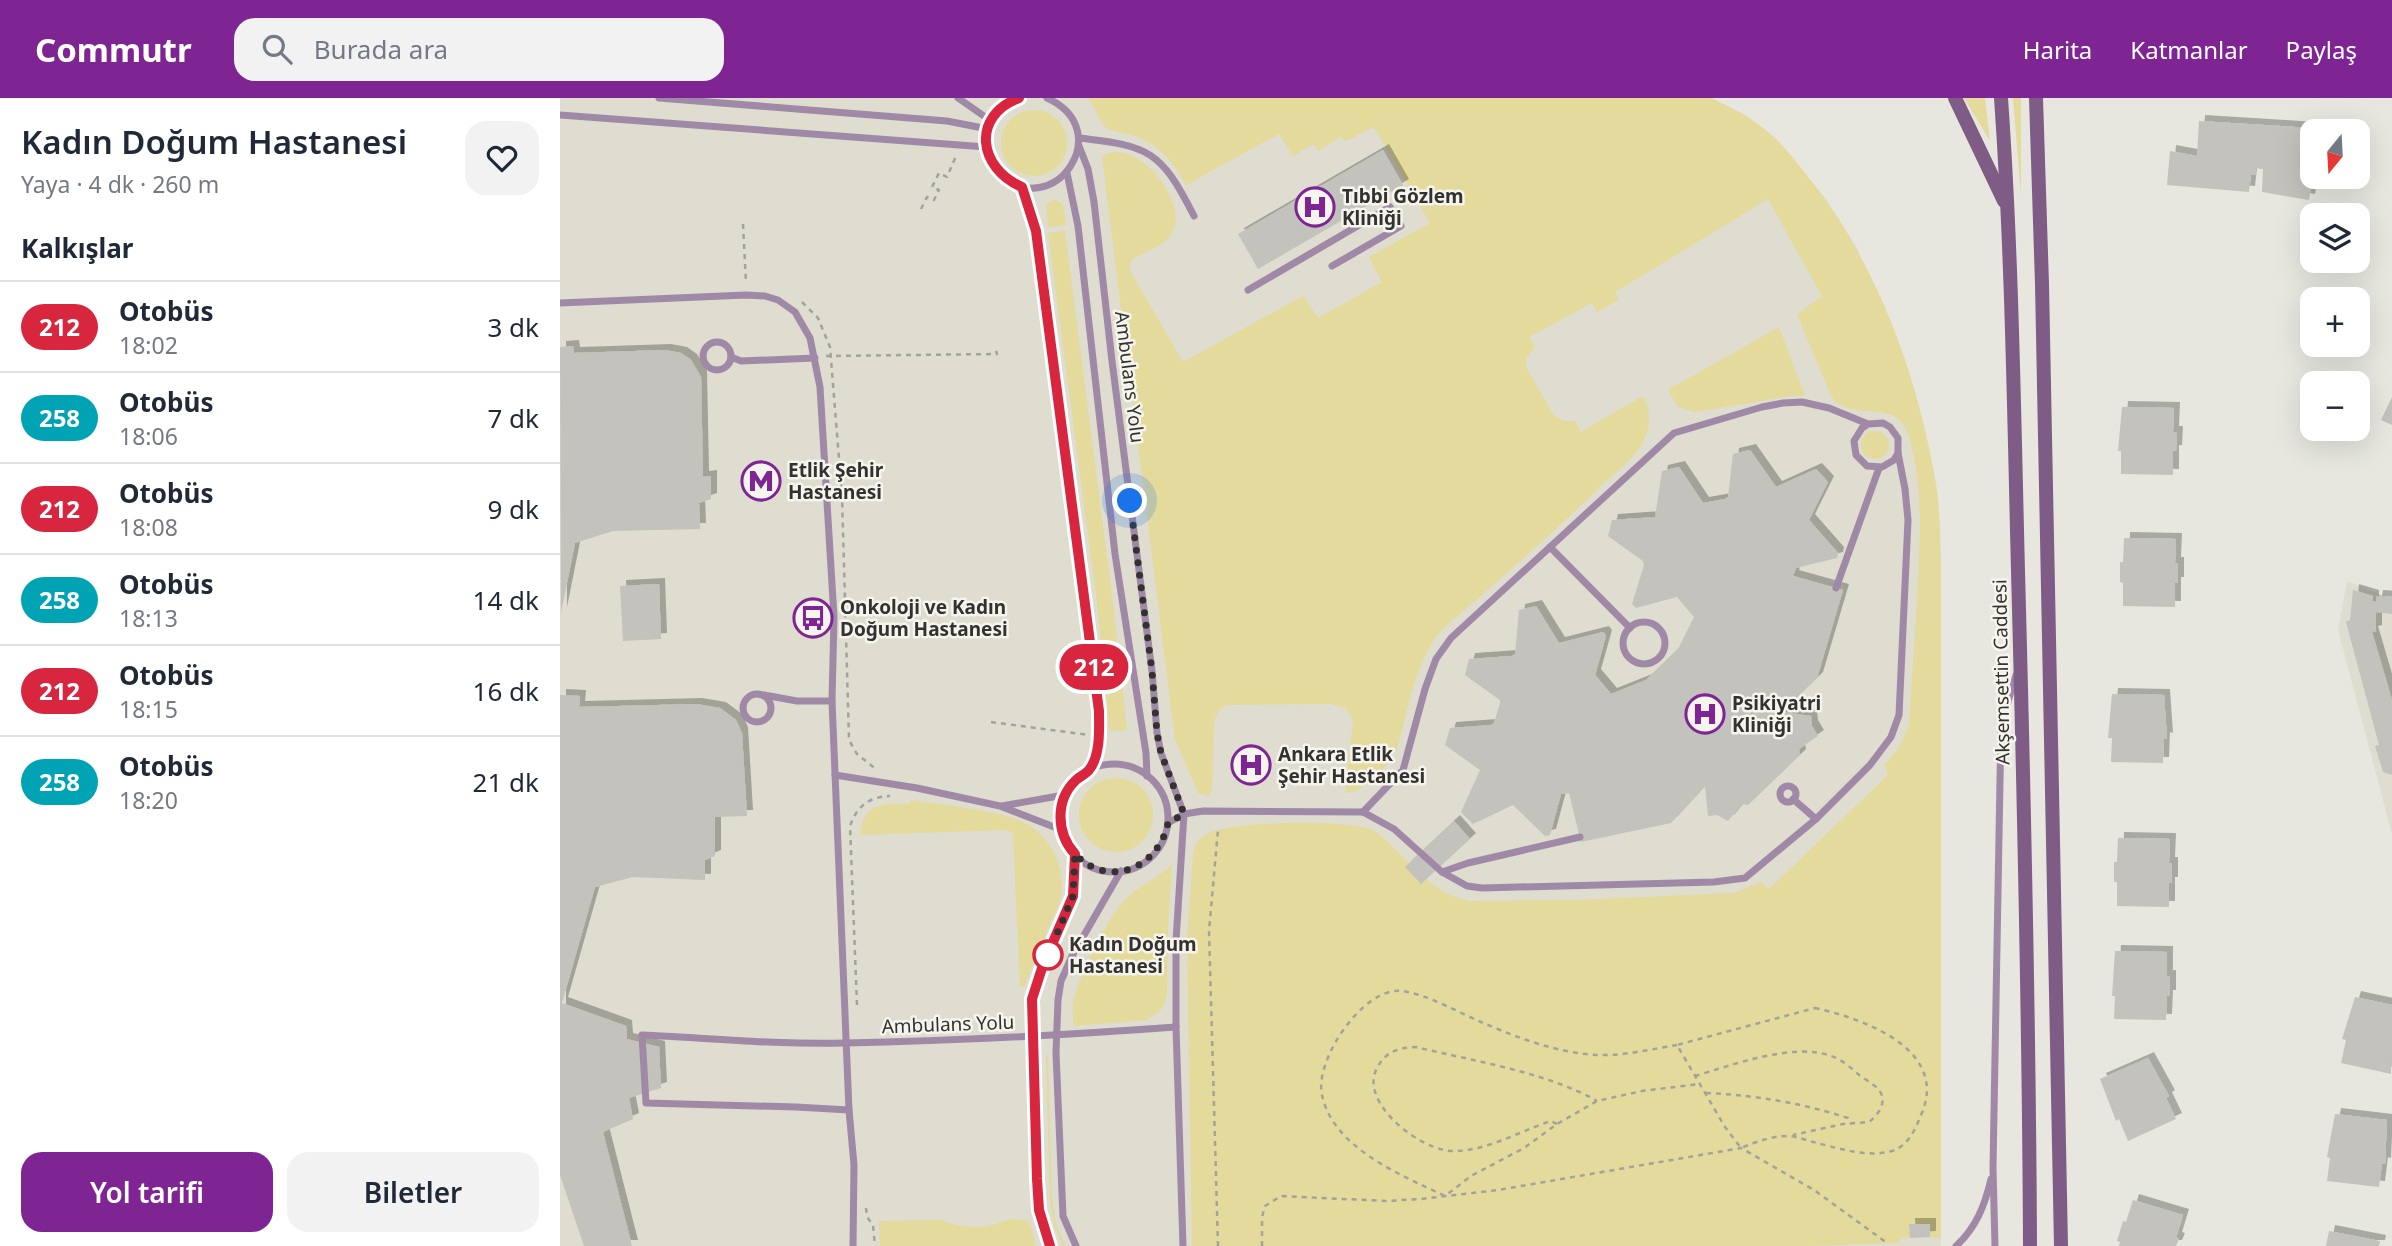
<!DOCTYPE html>
<html lang="tr">
<head>
<meta charset="utf-8">
<style>
  :root { --surface:#fff; --page:#f2f2f3; --text:#1f2937; --muted:#747a83; --line:#e0e1e3; --accent:#7e2593 }
  body { margin:0; font-family:"Noto Sans",sans-serif; background:var(--page); color:var(--text); height:100vh; display:flex; flex-direction:column; font-size:26px; white-space:nowrap }
  * { box-sizing:border-box; margin:0 }
  p { font-size:23px; color:var(--muted) }
  .icon { flex:none; width:38px; height:38px; fill:none; stroke:currentColor; stroke-width:2; stroke-linecap:round; stroke-linejoin:round }
  .map { position:relative; flex:1; overflow:hidden }
  .drawer { display:flex; flex-direction:column; background:var(--surface); width:560px }
  .drawer>* { flex:none }
  .badge { padding:0 14px; border-radius:23px; font-size:24px; line-height:46px }
  .needle { width:46px; rotate:198deg }
  .controls { position:absolute; left:1740px; top:21px; display:grid; gap:14px }
  .controls a { display:grid; place-items:center; width:70px; height:70px; border-radius:14px; background:var(--surface); box-shadow:0 7px 28px #0002; font-size:35px }
  .you { position:absolute; width:35px; height:35px; margin:-18px; border:5px solid #fff; border-radius:50%; background:#1a73e8; box-shadow:0 0 0 10px #1a73e833 }
  .map>.badge { position:absolute; translate:-50% -50%; box-shadow:0 0 0 4px #fff }
  h2 { padding:0 21px; font-size:26px; line-height:63px }
  .round { display:grid; place-items:center; flex:none; width:74px; height:74px; border-radius:21px; background:var(--page) }
  .summary { display:flex; align-items:center; justify-content:space-between; height:119px; padding:0 21px }
  h1 { font-size:33px; font-weight:600; line-height:52px }
  .cta { display:flex; gap:14px; margin-top:auto; padding:14px 21px }
  .cta a { flex:1; height:80px; border-radius:21px; background:var(--accent); color:#fff; font-size:28px; font-weight:600; line-height:80px; text-align:center }
  .cta a+a { background:var(--page); color:var(--text) }
  ul { padding:0; list-style:none }
  li { display:flex; align-items:center; gap:21px; height:91px; padding:0 21px; border-top:2px solid var(--line) }
  li div { flex:1 }
  li b { display:block; font-size:26px }
  li em { font-style:normal }
  li .badge { min-width:77px; font-weight:700; text-align:center }
  header { display:flex; align-items:center; gap:42px; box-sizing:border-box; height:98px; padding:0 35px; background:var(--accent); color:#fff }
  header strong { font-size:33px }
  nav { display:flex; gap:38px; margin-inline-start:auto; font-size:24px }
  .search { width:490px; height:63px; background:var(--page); display:flex; align-items:center; gap:18px; box-sizing:border-box; padding:0 24px; border-radius:21px; color:var(--muted); font-size:26px }
  main { display:flex; flex:1; min-height:0 }
  .map>svg:first-child { display:block }
</style>
</head>
<body>
<header>
<strong>Commutr</strong>
<div class="search"><svg class="icon" aria-label="search" viewBox="0 0 24 24"><circle cx="10" cy="10" r="6"/><path d="M15 15l6 6"/></svg>Burada ara</div>
<nav><a>Harita</a><a>Katmanlar</a><a>Paylaş</a></nav>
</header>
<main>
<section class="drawer">
<div class="summary"><div><h1>Kadın Doğum Hastanesi</h1><p>Yaya · 4 dk · 260 m</p></div><a class="round"><svg class="icon" aria-label="heart" viewBox="0 0 24 24"><path d="M12 20l-8-8c-3-5 5-10 8-4 3-6 11-1 8 4z"/></svg></a></div>
<h2>Kalkışlar</h2>
<ul>
<li><span class="badge" style="background:#d7263d;color:#fff">212</span><div><b>Otobüs</b><p>18:02</p></div><em>3 dk</em></li>
<li><span class="badge" style="background:#00a3b4;color:#fff">258</span><div><b>Otobüs</b><p>18:06</p></div><em>7 dk</em></li>
<li><span class="badge" style="background:#d7263d;color:#fff">212</span><div><b>Otobüs</b><p>18:08</p></div><em>9 dk</em></li>
<li><span class="badge" style="background:#00a3b4;color:#fff">258</span><div><b>Otobüs</b><p>18:13</p></div><em>14 dk</em></li>
<li><span class="badge" style="background:#d7263d;color:#fff">212</span><div><b>Otobüs</b><p>18:15</p></div><em>16 dk</em></li>
<li><span class="badge" style="background:#00a3b4;color:#fff">258</span><div><b>Otobüs</b><p>18:20</p></div><em>21 dk</em></li>
</ul>
<div class="cta"><a>Yol tarifi</a><a>Biletler</a></div>
</section>
<div class="map">
<svg width="1832" height="1148" viewBox="0 0 1832 1148">
  <defs>
    <filter id="shadow"><feDropShadow dx="6" dy="-6" stdDeviation="0" flood-color="#0004"/></filter>
  </defs>
  <rect width="100%" height="100%" fill="#e7e7e0"/>
  <g fill="#deddcf">
    <path d="M0,0H1151L1186,17L1215,40L1266,101L1296,148L1341,254L1365,333L1375,383L1380,426L1381,481V1148H0Z"/>
    <path d="M1787,483L1832,501V736L1778,532Z"/>
  </g>
  <g fill="#e3da9c">
    <path d="M528,0H1151C1174,11 1195,22 1214,39C1225,50 1236,63 1245,75C1315,161 1356,272 1375,380C1381,413 1380,448 1381,481V1140L1370,1139L1369,1126H1349L1350,1140L1340,1139V1145L1244,1148H632L627,840L633,757C635,747 637,741 647,736C670,723 787,721 812,732C821,736 829,745 836,752C859,774 877,797 910,803L1014,802L1174,795L1201,784L1209,791L1328,677L1325,667L1340,648L1349,627C1352,586 1354,545 1357,504C1359,454 1364,405 1353,355C1351,345 1349,334 1342,325C1325,303 1290,324 1271,298L1237,216L1262,198L1208,101L1055,194L1059,202L1037,214L1032,205L969,239L975,249L966,260V269L994,318L1003,323H1015L1021,334L1083,298C1090,309 1091,327 1085,339C1078,358 1057,373 1042,387C992,436 939,482 886,528C857,554 849,609 838,647C830,667 808,693 785,695L793,622L786,610L771,606L667,607L659,612L654,623L652,693L648,698L638,695L615,641L542,59C573,35 631,104 612,135C604,149 585,153 572,162L569,171L623,264L743,198L758,220L822,184L809,159L870,125L814,29L786,43L781,39L758,53L754,46L733,58L719,36L626,87C615,67 601,48 578,39C567,35 556,35 545,29Z"/>
    <path d="M1404,0H1425L1430,43Z"/>
    <path d="M1453,0H1461V98Z"/>
    <circle cx="474" cy="45" r="33"/>
    <path d="M495,102L503,106L506,127L488,129L486,109L490,103Z"/>
    <path d="M505,133L552,497L567,632L549,633L546,586L536,497L488,135Z"/>
    <path d="M1219,229L1245,298H1230L1135,314L1118,309L1108,292Z"/>
    <circle cx="1315" cy="347" r="14"/>
    <circle cx="556" cy="717" r="37"/>
    <path d="M351,702C379,707 445,713 467,726C495,743 507,774 499,805C497,813 492,821 489,829C480,849 472,869 464,889H460L453,735L447,732L300,737C302,705 325,705 350,706Z"/>
    <path d="M612,767L608,828L607,895L604,907L600,913L586,922L514,928C513,921 512,914 513,906C517,881 546,822 564,803C577,789 597,780 612,767Z"/>
    <path d="M486,957H488L492,1101L496,1126L505,1148H503L494,1128L490,1101Z"/>
    <path d="M453,1121L469,1123L476,1148H320L319,1123L382,1122C391,1128 421,1131 432,1127C440,1125 444,1123 453,1121Z"/>
  </g>
  <g fill="#c3c2bc" filter="url(#shadow)">
    <path d="M1639,23L1751,30L1746,69H1752L1753,79L1749,102L1702,94L1703,71L1696,70V77L1691,76L1689,94L1607,87L1610,53L1637,58Z"/>
    <path d="M823,52L843,87L698,171L678,136Z"/>
    <path d="M13,248L14,255L105,252L121,255L131,262L141,279L143,379L151,378V401L139,405L140,431L53,433L15,445L1,515L0,249Z"/>
    <path d="M1832,299V327L1821,322Z"/>
    <path d="M1562,309L1614,310L1613,334H1617L1616,353H1613V377L1561,376V353H1558Z"/>
    <path d="M1190,352L1216,389L1256,371L1268,384L1249,422L1278,455L1277,460L1236,470L1233,478L1283,492L1257,580L1222,614L1251,618L1252,628L1258,638L1239,651L1240,657L1188,707L1182,706L1168,723L1157,717L1148,718L1145,688L1111,725L1021,744L1009,695L1001,696L990,737L985,738L953,707L913,726L901,714L920,672L885,647L890,630L931,627L934,625L940,605V602L905,577L909,561L952,558L955,556L959,512L976,508L999,545L1043,534L1046,538L1035,577L1051,596L1086,582L1118,551L1134,519L1117,499L1076,510L1072,506L1084,467L1083,463L1048,438L1052,422L1095,419L1102,373L1119,369L1143,405L1165,401L1168,399L1173,356Z"/>
    <path d="M1564,440L1616,441L1615,465H1618V485H1615V509L1563,508V485L1560,484V464H1563Z"/>
    <path d="M99,486L101,541L63,543L60,488Z"/>
    <path d="M1793,492L1813,498V503L1816,504L1817,498L1832,499V516L1816,514V533L1812,534L1832,602V677L1823,674L1815,648L1819,647L1786,524L1790,522Z"/>
    <path d="M1552,596L1604,597L1607,641L1604,640L1603,665L1551,664L1552,640H1548Z"/>
    <path d="M0,597L20,598L19,609L136,606L160,610L176,622L182,635L187,718L155,719V758L145,762V782L73,779L35,789L2,905L66,928L67,941L99,949L101,990L69,1000L73,1021L43,1034L72,1148H24L0,1077Z"/>
    <path d="M894,723L910,741L861,786L845,769Z"/>
    <path d="M1558,740L1610,741L1609,765H1612V785H1609V809L1557,808V784H1554V764H1557Z"/>
    <path d="M1555,853L1607,854V878H1610V898H1607L1606,922L1554,921L1555,898H1552Z"/>
    <path d="M1795,899L1832,907L1831,976L1781,965L1786,942L1782,941Z"/>
    <path d="M1588,960L1609,998L1606,1000L1616,1021L1568,1043L1559,1021L1556,1023L1540,981Z"/>
    <path d="M1775,1016L1827,1022L1825,1066L1822,1065L1819,1089L1767,1083L1770,1060L1767,1059Z"/>
    <path d="M1573,1102L1623,1117L1616,1140L1619,1141L1616,1148H1559L1560,1144L1557,1143L1563,1123L1566,1124Z"/>
    <path d="M1349,1126H1370V1139L1350,1140Z"/>
    <path d="M1769,1133L1820,1143L1819,1148H1766Z"/>
  </g>
  <g fill="none" stroke-linecap="round" stroke-linejoin="round">
    <g stroke="#a3a39d" stroke-width="2.5" stroke-dasharray="5 5" stroke-linecap="butt">
      <path d="M361,111L367,99L374,102L379,92L372,89L379,75L387,79L396,58"/>
      <path d="M183,126L186,185"/>
      <path d="M242,204L258,220L270,249L282,398L289,642L297,656L317,672"/>
      <path d="M266,258L437,256L436,253"/>
      <path d="M431,624L529,637"/>
      <path d="M297,907L290,728C297,708 309,699 330,698"/>
      <path d="M1255,910C1305,921 1390,952 1361,1017C1355,1032 1348,1048 1332,1053C1307,1060 1278,1050 1253,1044C1245,1042 1236,1038 1227,1038C1211,1038 1196,1044 1181,1050L1165,1029L1117,947Z"/>
      <path d="M1117,947C1092,951 1064,958 1038,957C997,955 958,940 921,924C898,914 866,896 842,893C804,888 754,962 762,997C773,1050 841,1077 885,1098L911,1078L964,1050L997,1026L1037,1003L1082,993L1139,986"/>
      <path d="M1135,978C1172,967 1234,944 1271,958C1281,961 1290,969 1298,976C1304,981 1314,986 1319,992C1328,1004 1318,1017 1309,1024L1283,1026L1233,1037"/>
      <path d="M1146,995C1194,997 1242,1005 1288,1020L1291,1026"/>
      <path d="M997,1026L991,1023C960,1033 927,1053 894,1053C862,1054 798,1005 817,970C826,953 838,950 856,949C913,963 986,974 1037,1003"/>
      <path d="M306,1110L307,1119L313,1127L315,1148"/>
      <path d="M658,1148L649,833L658,732"/>
      <path d="M702,1148V1119L705,1108L721,1098L826,1103L861,1101L938,1092L1181,1050L1254,1092L1327,1145"/>
    </g>
    <g stroke="#a089a6" stroke-width="7">
      <path d="M99,0L387,23L428,31"/>
      <path d="M398,0L431,23"/>
      <path d="M459,0C441,7 429,20 427,39C426,53 430,67 441,77C494,124 558,32 487,0"/>
      <path d="M0,17L426,49"/>
      <path d="M519,40C590,48 601,53 634,118"/>
      <path d="M519,48L528,71L534,104L552,263L592,573L597,635L601,655L624,716L616,843V929L623,1148"/>
      <path d="M507,75L518,128L555,456L586,655L587,678"/>
      <path d="M462,89L476,133L536,586L539,639L530,671"/>
      <path d="M688,192L830,109L841,128L772,168"/>
      <path d="M0,205L186,197L205,198L218,202L235,214L250,240L260,289L274,519L272,603L289,1012L294,1067L293,1148"/>
      <circle cx="157" cy="258" r="14"/>
      <path d="M171,259L181,263L255,260"/>
      <path d="M990,449L1070,530"/>
      <path d="M1276,490L1319,370"/>
      <circle cx="1084" cy="545" r="21"/>
      <circle cx="197" cy="610" r="14"/>
      <path d="M204,597L237,603H272"/>
      <circle cx="554" cy="720" r="54"/>
      <path d="M275,677L357,690L440,708L502,732"/>
      <circle cx="1228" cy="696" r="8"/>
      <path d="M1233,701L1256,721"/>
      <path d="M442,708L504,697"/>
      <path d="M803,714L843,672L865,591L876,561L891,540L1114,335L1202,309L1223,305L1242,304L1269,310L1308,326L1323,325L1330,329L1338,340V355L1334,362L1322,369L1307,368L1296,357L1294,343L1302,330L1308,326"/>
      <path d="M608,725L624,716L643,713L803,714L834,731L882,774L907,788L922,790L1154,784L1185,780L1256,721L1310,667L1331,639L1339,617L1348,422L1345,391L1338,355"/>
      <path d="M882,774L908,765L1020,739"/>
      <path d="M289,1012L236,1009L86,1005L82,937C149,940 217,947 285,945C395,943 506,937 616,929"/>
      <path d="M490,1148L479,1112L477,1081L472,901L483,867L513,798L515,756"/>
      <path d="M516,1148L503,1118L496,955L498,902L501,883L512,858L561,773"/>
      <path d="M1396,1148C1416,1130 1425,1107 1431,1081"/>
      <path d="M1435,1148L1433,1070L1441,627L1456,577"/>
    </g>
    <g stroke="#7e5c86" stroke-width="14">
      <path d="M1395,0L1444,103"/>
      <path d="M1441,0C1452,157 1454,315 1458,473C1464,698 1469,923 1470,1148"/>
      <path d="M1476,0L1482,186L1501,1148"/>
    </g>
  </g>
  <g fill="none" stroke-linecap="round" stroke-linejoin="round">
    <g stroke="#fff" stroke-width="16">
      <path id="line" d="M459,0C411,18 418,70 462,89L476,133L539,613C539,631 541,657 529,672C526,676 520,678 516,682C495,702 496,735 515,756L513,798L483,867L472,901L477,1081L479,1112L490,1148"/>
    </g>
    <use href="#line" stroke="#d7263d" stroke-width="10"/>
    <path stroke="#333230" stroke-width="7" stroke-dasharray="0 12.6" d="M488,857L513,798L515,756C549,792 599,769 608,725L624,716L601,655L597,635L592,573L570,403"/>
  </g>
  <defs>
    <g id="hospital-ring" transform="scale(2.0125)"><circle r="9.5" fill="#f5f4ed" stroke="#7e2593" stroke-width="1.5"/><path d="M-5-5h3v3.5h4V-5h3V5h-3V1.5h-4V5h-3Z" fill="#7e2593"/></g>
    <g id="metro-ring" transform="scale(2.0125)"><circle r="9.5" fill="#f5f4ed" stroke="#7e2593" stroke-width="1.5"/><path d="M-5.5 5V-5H-3L0 0L3-5H5.5V5H3V-.5L0 4L-3-.5V5Z" fill="#7e2593"/></g>
    <g id="bus-ring" transform="scale(2.0125)"><circle r="9.5" fill="#f5f4ed" stroke="#7e2593" stroke-width="1.5"/><path d="M-5-6H5V4H4V6H2V4H-2V6H-4V4H-5ZM-3.5-4V0h7V-4ZM-3.5 1.2v1.5H-2V1.2ZM2 1.2v1.5H3.5V1.2Z" fill="#7e2593"/></g>
  </defs>
  <g fill-rule="evenodd">
    <use href="#hospital-ring" x="755" y="109"/>
    <use href="#metro-ring" x="201" y="383"/>
    <use href="#bus-ring" x="253" y="520"/>
    <use href="#hospital-ring" x="1145" y="616"/>
    <use href="#hospital-ring" x="691" y="667"/>
  </g>
  <circle fill="#fff" stroke="#d7263d" stroke-width="3.5" cx="488" cy="857" r="14"/>
  <g text-anchor="middle" dominant-baseline="central" stroke-width="5" stroke-linejoin="round" paint-order="stroke">
    <g font-size="19" font-weight="bold" fill="#333230" stroke="#f5f4ed" text-anchor="start">
      <text x="782" y="98">Tıbbi Gözlem<tspan x="782" dy="22">Kliniği</tspan></text>
      <text x="228" y="372">Etlik Şehir<tspan x="228" dy="22">Hastanesi</tspan></text>
      <text x="280" y="509">Onkoloji ve Kadın<tspan x="280" dy="22">Doğum Hastanesi</tspan></text>
      <text x="1172" y="605">Psikiyatri<tspan x="1172" dy="22">Kliniği</tspan></text>
      <text x="718" y="656">Ankara Etlik<tspan x="718" dy="22">Şehir Hastanesi</tspan></text>
    </g>
    <g font-size="19" fill="#333230" stroke="#f5f4ed">
      <text transform="translate(570 279) rotate(83)">Ambulans Yolu</text>
      <text transform="translate(1441 574) rotate(-91)">Akşemsettin Caddesi</text>
      <text transform="translate(388 926) rotate(-2)">Ambulans Yolu</text>
    </g>
    <g font-size="19" font-weight="bold" fill="#333230" stroke="#f5f4ed" text-anchor="start">
      <text x="509" y="846">Kadın Doğum<tspan x="509" dy="22">Hastanesi</tspan></text>
    </g>
  </g>
</svg>
<div class="controls">
<a><svg class="needle" viewBox="-14 -14 28 28"><path d="M0-13l5 13h-10z" fill="#e53935"/><path d="M0 13l5-13h-10z" fill="#747a83"/></svg></a>
<a><svg class="icon" aria-label="layers" viewBox="0 0 24 24"><path d="M12 4l9 5-9 5-9-5zM3 14l9 5 9-5"/></svg></a>
<a>+</a>
<a>−</a>
</div>
<div class="you" style="left:570px;top:403px"></div>
<b class="badge" style="left:534px;top:569px;background:#d7263d;color:#fff">212</b>
</div>
</main>
</body>
</html>
